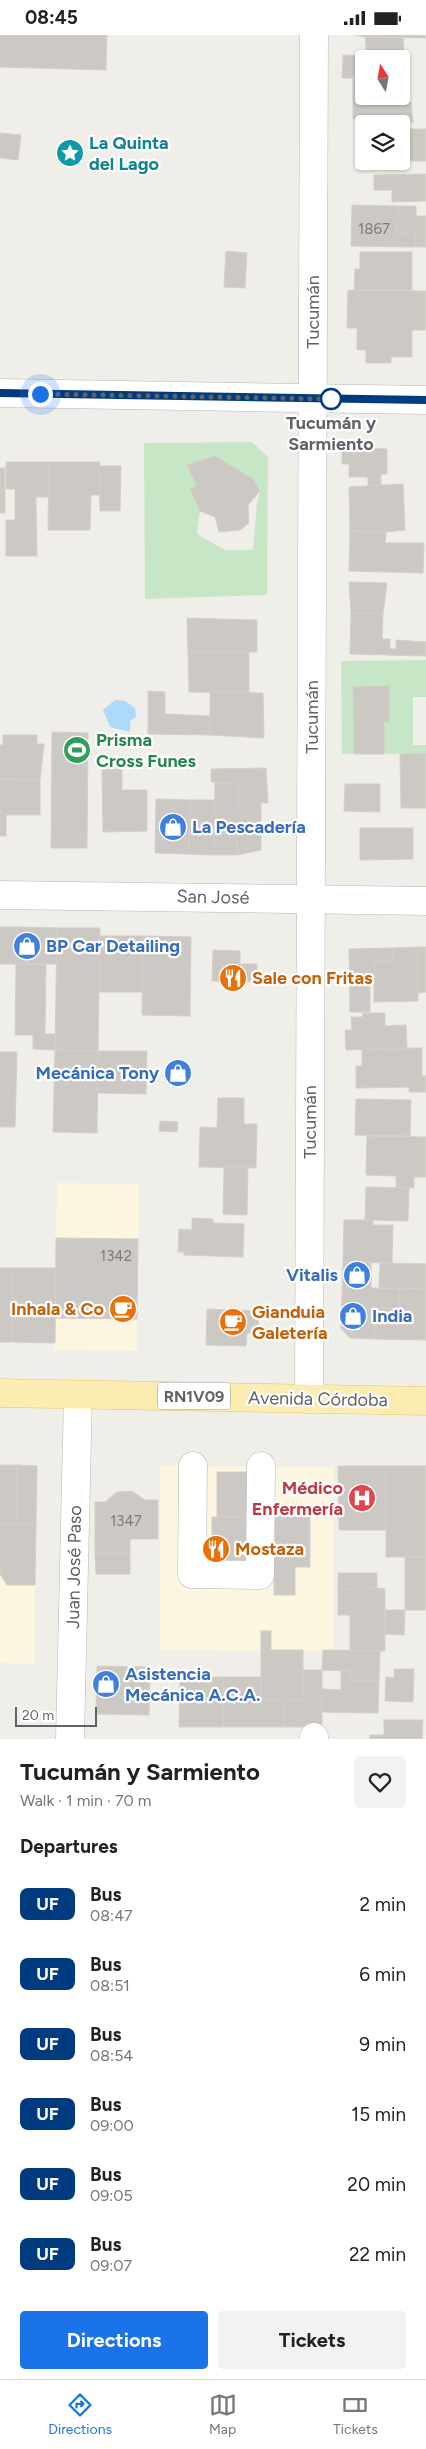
<!DOCTYPE html>
<html lang="en">
<head>
<meta charset="utf-8">
<style>
  :root { --surface:#fff; --page:#f2f2f2; --text:#222; --muted:#767676; --line:#e0e0e0; --accent:#1a73e8 }
  body { margin:0; font-family:Figtree,sans-serif; background:var(--page); color:var(--text); height:100vh; display:flex; flex-direction:column; font-size:19px; white-space:nowrap }
  * { box-sizing:border-box; margin:0 }
  p { font-size:16px; color:var(--muted) }
  .icon { flex:none; width:28px; height:28px; fill:none; stroke:currentColor; stroke-width:2; stroke-linecap:round; stroke-linejoin:round }
  .map { position:relative; height:1704px; overflow:hidden }
  .side { display:flex; flex-direction:column; background:var(--surface); flex:1 }
  .side>* { flex:none }
  .badge { padding:0 10px; border-radius:8px; font-size:18px; line-height:32px }
  .needle { width:32px; rotate:349deg }
  .buttons { position:absolute; left:355px; top:15px; display:grid; gap:10px }
  .buttons a { display:grid; place-items:center; width:55px; height:55px; border-radius:5px; background:var(--surface); box-shadow:0 1px 4px #0004; font-size:25px }
  .scale { position:absolute; left:15px; bottom:12px; width:82px; box-sizing:border-box; padding-left:5px; border:2px solid #5f6267; border-top:0; font-size:14px; line-height:18px; white-space:nowrap; color:#5f6267; -webkit-text-stroke:4px #fff; paint-order:stroke }
  .you { position:absolute; width:25px; height:25px; margin:-12px; border:4px solid #fff; border-radius:50%; background:#1a73e8; box-shadow:0 0 0 8px #1a73e833 }
  .map>.badge { position:absolute; translate:-50% -50%; box-shadow:0 0 0 2px #fff }
  h2 { padding:0 20px; font-size:19px; line-height:45px }
  .round { display:grid; place-items:center; flex:none; width:52px; height:52px; border-radius:5px; background:var(--page) }
  .headline { display:flex; align-items:center; justify-content:space-between; height:85px; padding:0 20px }
  h1 { font-size:24px; font-weight:700; line-height:38px }
  .button { display:flex; gap:10px; margin-top:auto; padding:10px 20px }
  .button a { flex:1; height:58px; border-radius:5px; background:var(--accent); color:#fff; font-size:20px; font-weight:700; line-height:58px; text-align:center }
  .button a+a { background:var(--page); color:var(--text) }
  ul { padding:0; list-style:none }
  li { display:flex; align-items:center; gap:15px; height:70px; padding:0 20px }
  li div { flex:1 }
  li b { display:block; font-size:19px }
  li em { font-style:normal }
  li .badge { min-width:55px; font-weight:700; text-align:center }
  .status { display:flex; justify-content:space-between; align-items:center; height:35px; padding:0 25px; background:var(--surface); direction:ltr }
  .status svg { height:14px; fill:currentColor }
  .menu { display:flex; justify-content:space-around; align-items:center; height:70px; border-top:1px solid var(--line); background:var(--surface); font-size:14px; color:var(--muted) }
  .menu a { display:grid; justify-items:center; gap:2px }
  .menu .current { color:var(--accent) }
  .map>svg:first-child { display:block }
</style>
</head>
<body>
<div class="status"><b>08:45</b><svg viewBox="0 0 49 12"><path d="M0 12V9h3v3zM5 12V6h3v6zM10 12V3h3v9zM15 12V0h3v12zM26 1h20v11H26zM47 4h2v5h-2z"/></svg></div>
<div class="map">
<svg width="426" height="1704" viewBox="0 0 426 1704">
  <rect width="100%" height="100%" fill="#f0eee8"/>
  <g fill="#fcf5e0">
    <path d="M57,1148L139,1149L137,1316L54,1315Z"/>
    <path d="M160,1431L334,1432L333,1616L160,1615Z"/>
    <path d="M0,1489H36L34,1629L0,1628Z"/>
  </g>
  <g fill="#c7e6c6" fill-rule="evenodd">
    <path d="M252,407L268,422L267,560L145,564L144,408ZM188,430L253,444L260,456L257,468L253,515H225L197,499L200,476L190,454L197,451Z"/>
    <path d="M426,625V662H413V710H426V718L384,719V687H389L353,652L354,719H342L341,626Z"/>
  </g>
  <path fill="#addafa" d="M115,665L125,666L135,673L136,682L130,686V697L110,692L103,675Z"/>
  <g fill="#ccc9c4" stroke="#d4d0c6">
    <path d="M0,0H107L106,35L0,32Z"/>
    <path d="M354,0H426V3L365,2Z"/>
    <path d="M365,2H403L405,44H401V24H364V43H342L343,20L367,21Z"/>
    <path d="M353,43H364V61H400V65L411,67L413,87L353,84Z"/>
    <rect x="401" y="94" width="25" height="32"/>
    <path d="M0,98L21,100L18,125L0,123Z"/>
    <path d="M426,139V166L392,167V155H374V140Z"/>
    <path d="M352,170L398,171L397,197H415V212L351,211Z"/>
    <path d="M398,171H416V181H426V212H415V197H397Z"/>
    <path d="M226,216L247,218L245,253L224,252Z"/>
    <path d="M360,217H412V255H354L355,234H360Z"/>
    <path d="M348,255L426,256V295H412V322H391V328H366V315H357V293H347Z"/>
    <path d="M342,405L357,406L356,413L387,414V439H381V450L368,451V442H349V429H342Z"/>
    <path d="M215,421L253,444L260,456L248,470L249,488L240,495L219,497L215,482L200,476L190,454L197,451L187,430Z"/>
    <path d="M6,427H49L48,462H36L37,521H6V485H15V454H6Z"/>
    <path d="M49,427H100V460H91L90,495H48Z"/>
    <path d="M99,431H121L120,476H100Z"/>
    <rect x="0" y="433" width="5" height="45"/>
    <path d="M403,449L405,495L386,497L350,496L349,452Z"/>
    <path d="M350,496L386,497L385,508H424L423,538L349,536Z"/>
    <path d="M349,547L387,548L383,579L351,578Z"/>
    <path d="M351,578L383,579L382,604H390V614H396V605L426,607V621L350,619Z"/>
    <path d="M187,583L257,585V617H188Z"/>
    <path d="M188,617H249V658L189,657Z"/>
    <path d="M389,651V687H384V719H354L353,652Z"/>
    <path d="M148,656L165,657V679L210,681V700L148,699Z"/>
    <path d="M210,657L263,658L264,703L210,700Z"/>
    <path d="M52,697L88,698L87,813H51Z"/>
    <path d="M3,700H37V709H44L40,745L0,744V710H3Z"/>
    <path d="M426,718V773H401L400,719Z"/>
    <path d="M266,733L268,768H261V815L237,820L238,749L211,747V734Z"/>
    <path d="M102,734H122V755H147V796L103,797Z"/>
    <path d="M0,744L40,745V780H6V801H0Z"/>
    <path d="M215,748L238,749L237,820H214Z"/>
    <path d="M345,749H380V777L344,776Z"/>
    <path d="M156,764L190,765L189,819L155,818Z"/>
    <path d="M190,765H215L214,820L189,819Z"/>
    <path d="M360,793H413V824L360,825Z"/>
    <path d="M0,892H17L16,929H0Z"/>
    <path d="M17,892L57,893L56,929H16Z"/>
    <path d="M57,893H100L98,1016L55,1015Z"/>
    <path d="M100,901H143L142,957H99Z"/>
    <path d="M143,901L191,902L190,981L142,980Z"/>
    <path d="M418,912H426V957L418,958Z"/>
    <path d="M418,912V966L374,967V927L392,926V913Z"/>
    <path d="M392,913V926L374,927L375,943H370V977H350L349,914Z"/>
    <path d="M213,915L240,916V929H257V947L212,946Z"/>
    <path d="M16,929L46,930L45,999H55V1015L33,1014V1000H15Z"/>
    <path d="M363,978H385V991L406,990L407,1013L346,1015L345,995H352L351,982H362Z"/>
    <path d="M422,1013V1041H426V1057H409V1052L356,1053V1031H362V1014Z"/>
    <path d="M55,1015L98,1016L97,1098L53,1097Z"/>
    <path d="M98,1016H147L146,1059L97,1058Z"/>
    <path d="M0,1017H17L15,1092H0Z"/>
    <path d="M218,1063H244V1089H257L256,1133L199,1132L200,1092L217,1093Z"/>
    <path d="M356,1064L411,1065L410,1101L355,1100Z"/>
    <path d="M160,1086L178,1087L177,1097L159,1096Z"/>
    <path d="M367,1101L426,1102V1142H414V1153H396V1141L366,1140Z"/>
    <path d="M224,1132H248L247,1180L223,1179Z"/>
    <path d="M366,1152L409,1153L408,1186L365,1185Z"/>
    <path d="M192,1183L213,1184V1188L244,1189L243,1222L184,1220V1217H178L179,1194L192,1195Z"/>
    <path d="M344,1185H373V1190H393L392,1228L343,1227Z"/>
    <path d="M56,1203L138,1204L137,1284L55,1283Z"/>
    <path d="M343,1227L371,1228V1253L400,1254L399,1274H365V1265L342,1264Z"/>
    <path d="M380,1228L426,1229V1254L379,1253Z"/>
    <path d="M0,1233H13L12,1307H0Z"/>
    <path d="M13,1233H56L55,1308L12,1307Z"/>
    <path d="M400,1254H426V1305L374,1304L375,1274H399Z"/>
    <path d="M342,1264L365,1265L364,1288H341Z"/>
    <path d="M207,1274L259,1276L258,1299L247,1298L246,1311L206,1310Z"/>
    <path d="M365,1274H375L374,1304L350,1303L341,1293V1288H364Z"/>
    <path d="M0,1430H17L16,1489H0Z"/>
    <path d="M17,1430L37,1431L36,1489H16Z"/>
    <path d="M338,1431H386V1495H339Z"/>
    <rect x="386" y="1431" width="40" height="91"/>
    <rect x="217" y="1437" width="32" height="45"/>
    <path d="M132,1456L145,1465H158V1504H130V1519H95V1467H105L117,1457Z"/>
    <path d="M274,1479H310V1532H295V1560H274Z"/>
    <rect x="212" y="1482" width="43" height="47"/>
    <path d="M0,1489H36L35,1550H7L0,1539Z"/>
    <path d="M95,1519H130V1539H96Z"/>
    <rect x="405" y="1522" width="21" height="53"/>
    <rect x="338" y="1538" width="39" height="17"/>
    <path d="M377,1553L385,1554V1616H350V1580H338V1555Z"/>
    <path d="M386,1575H405L404,1600L385,1599Z"/>
    <rect x="261" y="1596" width="10" height="19"/>
    <path d="M261,1615H303V1665L261,1666Z"/>
    <path d="M323,1615L380,1616L379,1646H350V1636L322,1635Z"/>
    <path d="M97,1631L150,1632L149,1680L96,1679Z"/>
    <path d="M394,1634H414L413,1667L385,1666L386,1642L394,1643Z"/>
    <path d="M303,1635H322V1692H284V1665H303Z"/>
    <path d="M341,1635L350,1636V1646H379L378,1678L321,1677L322,1654L341,1655Z"/>
    <path d="M180,1642H223V1692H179Z"/>
    <path d="M223,1642H261V1666L284,1665V1692H223Z"/>
    <path d="M384,1685H423L422,1704H370V1700H384Z"/>
  </g>
  <g fill="none" stroke-linecap="round" stroke-linejoin="round">
    <g stroke="#b5b7bb" stroke-width="29">
      <g id="minor">
        <path d="M0,358L426,365"/>
        <path d="M0,860L426,866"/>
        <path d="M309,1364L314,0"/>
        <path d="M193,1431L192,1539L260,1540L261,1431"/>
        <path d="M314,1702V1704"/>
        <path d="M70,1704L78,1360"/>
      </g>
    </g>
    <g stroke="#eac267" stroke-width="29">
      <path id="major" d="M0,1358L426,1366"/>
    </g>
    <use href="#minor" stroke="#fff" stroke-width="28"/>
    <use href="#major" stroke="#fbedb2" stroke-width="28"/>
  </g>
  <g fill="none" stroke-linecap="round" stroke-linejoin="round">
    <g stroke="#fff" stroke-width="11">
      <path id="line" d="M0,358L426,365"/>
    </g>
    <use href="#line" stroke="#003b80" stroke-width="8"/>
    <path stroke="#5f6267" stroke-width="5" stroke-dasharray="0 9" d="M40,359L331,364"/>
  </g>
  <defs>
    <g id="sight-disc" transform="scale(1.4375)"><circle r="9.5" fill="#0f9aa8" stroke="#fff"/><path d="M0-6L1.8-2.2L6-1.7L2.9 1.2L3.7 5.4L0 3.3L-3.7 5.4L-2.9 1.2L-6-1.7L-1.8-2.2Z" fill="#fff"/></g>
    <g id="stadium-disc" transform="scale(1.4375)"><circle r="9.5" fill="#2e9e5b" stroke="#fff"/><path d="M0-5a6.5 5 0 1 0 0 10a6.5 5 0 1 0 0-10ZM-3.5-1.8h7v3.6h-7Z" fill="#fff"/></g>
    <g id="shop-disc" transform="scale(1.4375)"><circle r="9.5" fill="#3f7fe0" stroke="#fff"/><path d="M-5-2.5h2.3a2.7 3.5 0 0 1 5.4 0H5L5.5 6h-11ZM-1.5-2.5h3a1.5 2.3 0 0 0-3 0Z" fill="#fff"/></g>
    <g id="restaurant-disc" transform="scale(1.4375)"><circle r="9.5" fill="#e8710a" stroke="#fff"/><path d="M-5-6h1v4h1v-4h1v4h1v-4h1v5L-1.5 .5V6h-2V.5L-5-1ZM5-6V6H3V1.5H1.5Q1.5-4 5-6Z" fill="#fff"/></g>
    <g id="cafe-disc" transform="scale(1.4375)"><circle r="9.5" fill="#e8710a" stroke="#fff"/><path d="M-5.5-4.5H6V0H3Q3 3.5 0 3.5H-2.5Q-5.5 3.5-5.5 0ZM3-3.2v2h1.7v-2ZM-6 4.5H4V6H-6Z" fill="#fff"/></g>
    <g id="hospital-disc" transform="scale(1.4375)"><circle r="9.5" fill="#e0444e" stroke="#fff"/><path d="M-5-5h3v3.5h4V-5h3V5h-3V1.5h-4V5h-3Z" fill="#fff"/></g>
  </defs>
  <g fill-rule="evenodd">
    <use href="#sight-disc" x="70" y="118"/>
    <use href="#stadium-disc" x="77" y="715"/>
    <use href="#shop-disc" x="173" y="792"/>
    <use href="#shop-disc" x="27" y="911"/>
    <use href="#restaurant-disc" x="233" y="943"/>
    <use href="#shop-disc" x="178" y="1038"/>
    <use href="#shop-disc" x="357" y="1240"/>
    <use href="#cafe-disc" x="123" y="1274"/>
    <use href="#shop-disc" x="353" y="1281"/>
    <use href="#cafe-disc" x="233" y="1287"/>
    <use href="#hospital-disc" x="362" y="1463"/>
    <use href="#restaurant-disc" x="216" y="1514"/>
    <use href="#shop-disc" x="106" y="1649"/>
  </g>
  <circle fill="#fff" stroke="#003b80" stroke-width="2.5" cx="331" cy="364" r="10"/>
  <g text-anchor="middle" dominant-baseline="central" stroke-width="4.5" stroke-linejoin="round" paint-order="stroke">
    <g font-size="15" fill="#7a7c7e">
      <text x="374" y="194">1867</text>
      <text x="116" y="1221">1342</text>
      <text x="126" y="1486">1347</text>
    </g>
    <rect fill="#fff" stroke="#8f9195" stroke-width="1" x="158" y="1347.5" width="72" height="27" rx="4"/>
    <g font-size="16" font-weight="bold" fill="#5f6267">
      <text x="194" y="1361">RN1V09</text>
    </g>
    <g font-size="18" font-weight="bold" fill="#0d838f" stroke="#fff" text-anchor="start">
      <text x="89" y="108">La Quinta<tspan x="89" dy="21">del Lago</tspan></text>
    </g>
    <g font-size="18" fill="#5f6267" stroke="#fff">
      <text transform="translate(313 277) rotate(-90)">Tucumán</text>
      <text transform="translate(312 682) rotate(-90)">Tucumán</text>
      <text transform="translate(213 862) rotate(1)">San José</text>
      <text transform="translate(310 1087) rotate(-90)">Tucumán</text>
      <text transform="translate(318 1364) rotate(1)">Avenida Córdoba</text>
      <text transform="translate(74 1532) rotate(-89)">Juan José Paso</text>
    </g>
    <g font-size="18" font-weight="bold" fill="#5f6267" stroke="#fff">
      <text x="331" y="388">Tucumán y<tspan x="331" dy="21">Sarmiento</tspan></text>
    </g>
    <g font-size="18" font-weight="bold" fill="#27864d" stroke="#fff" text-anchor="start">
      <text x="96" y="705">Prisma<tspan x="96" dy="21">Cross Funes</tspan></text>
    </g>
    <g font-size="18" font-weight="bold" fill="#366cbe" stroke="#fff" text-anchor="start">
      <text x="192" y="792">La Pescadería</text>
      <text x="46" y="911">BP Car Detailing</text>
      <text x="159" y="1038" text-anchor="end">Mecánica Tony</text>
      <text x="338" y="1240" text-anchor="end">Vitalis</text>
      <text x="372" y="1281">India</text>
      <text x="125" y="1639">Asistencia<tspan x="125" dy="21">Mecánica A.C.A.</tspan></text>
    </g>
    <g font-size="18" font-weight="bold" fill="#c56008" stroke="#fff" text-anchor="start">
      <text x="252" y="943">Sale con Fritas</text>
      <text x="104" y="1274" text-anchor="end">Inhala &amp; Co</text>
      <text x="252" y="1277">Gianduia<tspan x="252" dy="21">Galetería</tspan></text>
      <text x="235" y="1514">Mostaza</text>
    </g>
    <g font-size="18" font-weight="bold" fill="#be3a42" stroke="#fff" text-anchor="end">
      <text x="343" y="1453">Médico<tspan x="343" dy="21">Enfermería</tspan></text>
    </g>
  </g>
</svg>
<div class="buttons">
<a><svg class="needle" viewBox="-14 -14 28 28"><path d="M0-13l5 13h-10z" fill="#e53935"/><path d="M0 13l5-13h-10z" fill="#767676"/></svg></a>
<a><svg class="icon" aria-label="layers" viewBox="0 0 24 24"><path d="M12 4l9 5-9 5-9-5zM3 14l9 5 9-5"/></svg></a>
</div>
<div class="scale">20 m</div>
<div class="you" style="left:40px;top:359px"></div>
</div>
<section class="side">
<div class="headline"><div><h1>Tucumán y Sarmiento</h1><p>Walk · 1 min · 70 m</p></div><a class="round"><svg class="icon" aria-label="heart" viewBox="0 0 24 24"><path d="M12 20l-8-8c-3-5 5-10 8-4 3-6 11-1 8 4z"/></svg></a></div>
<h2>Departures</h2>
<ul>
<li><span class="badge" style="background:#003b80;color:#fff">UF</span><div><b>Bus</b><p>08:47</p></div><em>2 min</em></li>
<li><span class="badge" style="background:#003b80;color:#fff">UF</span><div><b>Bus</b><p>08:51</p></div><em>6 min</em></li>
<li><span class="badge" style="background:#003b80;color:#fff">UF</span><div><b>Bus</b><p>08:54</p></div><em>9 min</em></li>
<li><span class="badge" style="background:#003b80;color:#fff">UF</span><div><b>Bus</b><p>09:00</p></div><em>15 min</em></li>
<li><span class="badge" style="background:#003b80;color:#fff">UF</span><div><b>Bus</b><p>09:05</p></div><em>20 min</em></li>
<li><span class="badge" style="background:#003b80;color:#fff">UF</span><div><b>Bus</b><p>09:07</p></div><em>22 min</em></li>
</ul>
<div class="button"><a>Directions</a><a>Tickets</a></div>
</section>
<nav class="menu">
<a class="current"><svg class="icon" aria-label="directions" viewBox="0 0 24 24"><path d="M12 3l9 9-9 9-9-9zM9 14v-3h6M13 9l2 2-2 2"/></svg>Directions</a>
<a><svg class="icon" aria-label="map" viewBox="0 0 24 24"><path d="M3 6l6-2 6 2 6-2v14l-6 2-6-2-6 2zM9 4v14M15 6v14"/></svg>Map</a>
<a><svg class="icon" aria-label="tickets" viewBox="0 0 24 24"><path d="M3 7h18v10H3zM15 7v10"/></svg>Tickets</a>
</nav>
</body>
</html>
